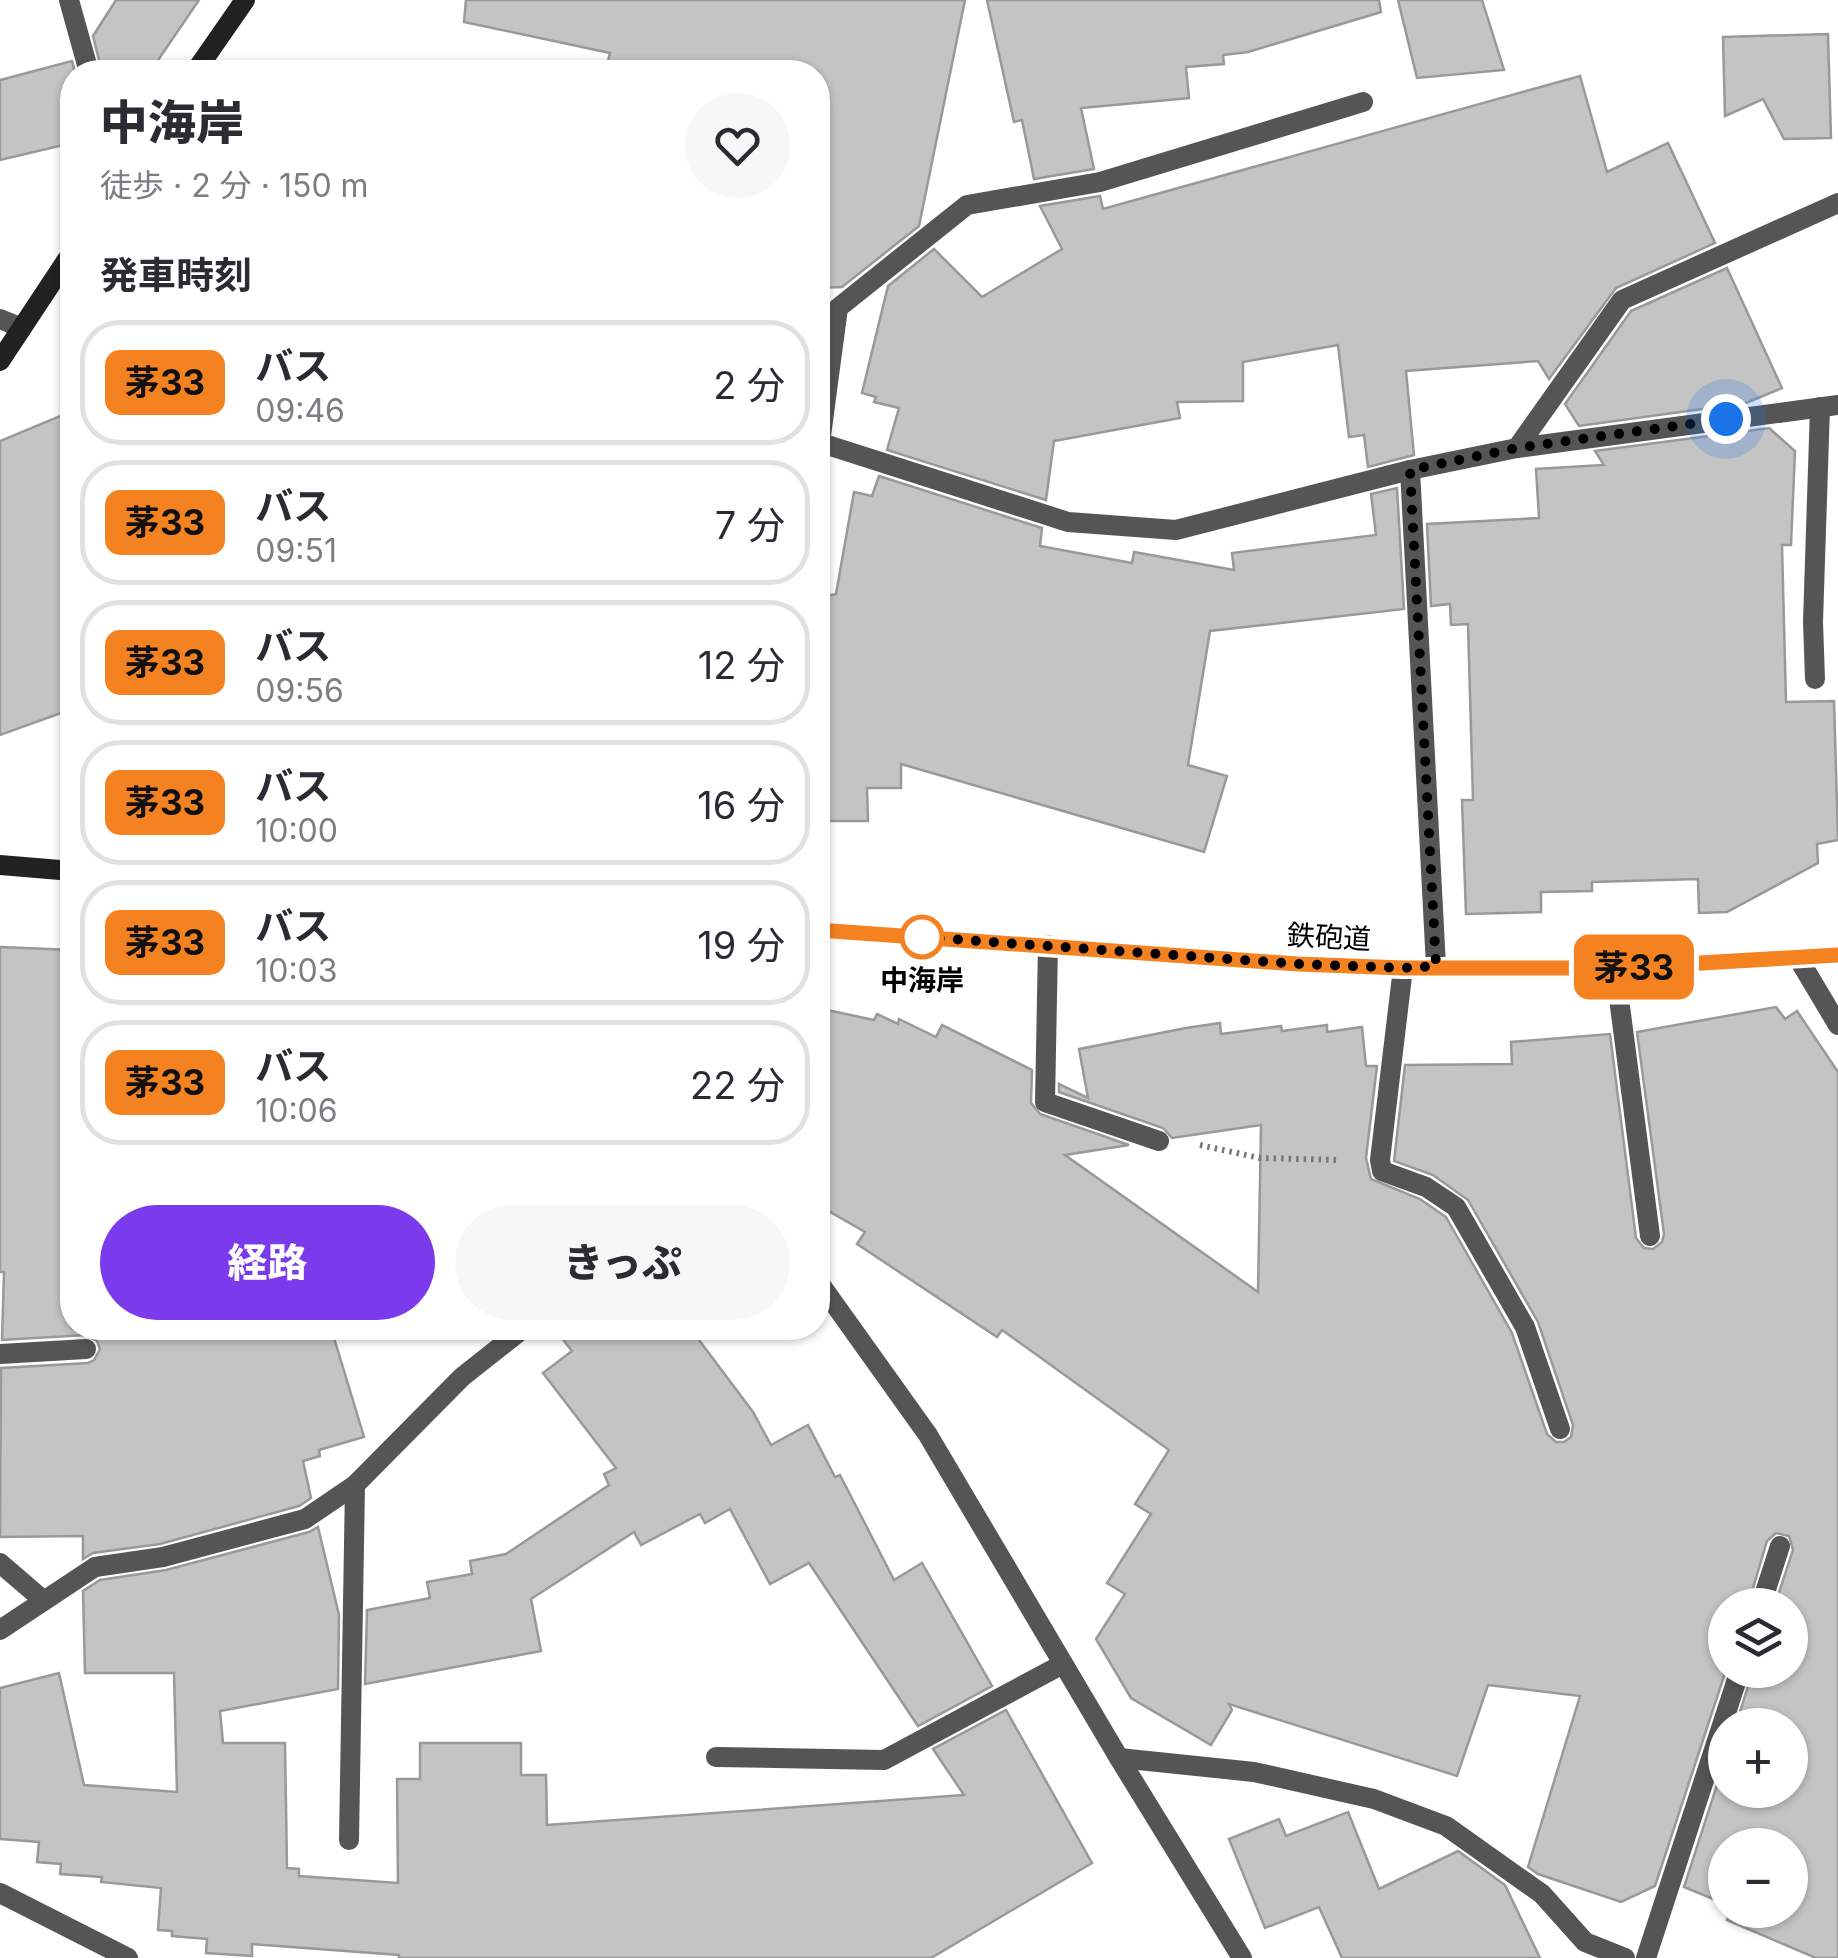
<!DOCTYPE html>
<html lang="ja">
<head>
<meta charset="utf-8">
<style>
  :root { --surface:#fff; --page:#f7f7f7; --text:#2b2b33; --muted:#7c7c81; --line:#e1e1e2; --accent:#7c3aed }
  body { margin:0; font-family:Inter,"Noto Sans JP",sans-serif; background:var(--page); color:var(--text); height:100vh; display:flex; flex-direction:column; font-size:38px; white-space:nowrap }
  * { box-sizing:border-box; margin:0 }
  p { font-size:32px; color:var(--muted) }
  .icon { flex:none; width:55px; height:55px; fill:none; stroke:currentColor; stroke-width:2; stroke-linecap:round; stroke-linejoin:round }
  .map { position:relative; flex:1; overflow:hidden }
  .side { position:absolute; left:60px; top:60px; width:770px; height:1280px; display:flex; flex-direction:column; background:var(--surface); border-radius:40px; box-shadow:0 2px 8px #0004 }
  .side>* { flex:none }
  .badge { padding:0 20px; border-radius:15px; font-size:35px; line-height:65px }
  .controls { position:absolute; left:1708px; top:1588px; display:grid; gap:20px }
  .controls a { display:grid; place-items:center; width:100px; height:100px; border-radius:50%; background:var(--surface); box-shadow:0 2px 8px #0004; font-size:50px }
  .you { position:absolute; width:50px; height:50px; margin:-25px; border:8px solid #fff; border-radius:50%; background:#1a73e8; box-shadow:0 0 0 15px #1a73e833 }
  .map>.badge { position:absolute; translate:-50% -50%; box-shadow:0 0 0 5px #fff }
  h2 { padding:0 40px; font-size:38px; line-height:90px }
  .round { display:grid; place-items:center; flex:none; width:105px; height:105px; border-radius:52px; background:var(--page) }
  .summary { display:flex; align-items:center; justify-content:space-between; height:170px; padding:0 40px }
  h1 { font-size:48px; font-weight:800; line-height:75px }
  .primary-button { display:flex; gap:20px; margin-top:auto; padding:20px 40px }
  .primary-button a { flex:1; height:115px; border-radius:60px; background:var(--accent); color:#fff; font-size:40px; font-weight:800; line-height:115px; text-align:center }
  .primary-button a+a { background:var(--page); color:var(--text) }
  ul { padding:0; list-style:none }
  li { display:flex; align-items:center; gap:30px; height:125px; margin:0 20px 15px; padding:0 20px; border:5px solid var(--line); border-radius:40px }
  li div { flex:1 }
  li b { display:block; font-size:38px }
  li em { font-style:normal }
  li .badge { min-width:110px; font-weight:700; text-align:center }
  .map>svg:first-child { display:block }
</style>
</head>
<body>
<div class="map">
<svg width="1838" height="1958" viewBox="0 0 1838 1958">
  <rect width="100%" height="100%" fill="#fff"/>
  <g fill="#c4c4c4" stroke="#999" stroke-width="2.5">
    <path d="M116,0H199L150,72H102L93,36Z"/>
    <path d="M466,0H965L919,226L842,287L818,288V72H605L610,53L464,22Z"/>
    <path d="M987,0H1379L1381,12L1248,52L1223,55L1224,64L1186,67L1189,98L1081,108L1094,169L1034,179L1022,120L1014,122Z"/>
    <path d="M1398,0H1482L1504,70L1417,78Z"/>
    <path d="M1828,34L1831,138L1784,139L1763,99L1725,116L1723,37Z"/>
    <path d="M72,61L75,72L72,143L0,160V80Z"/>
    <path d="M1580,76L1607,172L1668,143L1715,243L1616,288L1549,379L1538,361L1406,371L1414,455L1368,467L1364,435L1349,437L1338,345L1243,362V401L1177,402L1180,418L1054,441L1046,500L887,450L899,408L874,402L876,397L862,393L888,286L934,249L982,297L1062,249L1040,206L1100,196L1103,209Z"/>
    <path d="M1727,268L1782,388L1746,403L1579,426L1565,404L1631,311Z"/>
    <path d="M72,411V709L0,735V441Z"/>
    <path d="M1769,428L1795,451L1791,545H1782L1786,702L1834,701L1838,840L1817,844L1818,863L1727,912L1699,913L1698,879L1592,882V891L1541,892V912L1466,914L1462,800H1473L1468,624L1451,625L1450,604L1431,606L1427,524L1539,518L1536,469L1604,465L1595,451Z"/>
    <path d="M879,476L1042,528L1040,546L1132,563L1134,552L1234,570L1232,553L1376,535L1371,494L1397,488L1404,609L1210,631L1188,765L1227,776L1204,852L901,764V788H867L868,821H818V598L836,594L854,492L872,496Z"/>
    <path d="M0,947L72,950V1328H331L364,1437L319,1450L320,1456L303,1461L311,1498L299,1506L160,1544L93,1553L83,1559V1536L0,1537L1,1368L88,1363L94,1360L100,1349L97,1341L86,1335L2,1340L4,1272H0Z"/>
    <path d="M1776,1007L1785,1019L1797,1011L1838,1072V1958H1816L1727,1920L1731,1910H1790V1845H1725V1904L1684,1887L1725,1760V1790H1790V1725H1736L1753,1670H1790V1605H1775L1793,1550L1789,1536L1776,1533L1767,1541L1748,1605H1725L1726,1670L1655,1886L1621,1902L1538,1874L1528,1867L1580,1696L1488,1685L1457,1776L1229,1704L1232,1710L1211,1745L1131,1698L1096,1639L1125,1594L1107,1583L1151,1514L1135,1504L1169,1450L1002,1330L997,1337L857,1244L865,1232L818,1205V1008L874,1020L877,1014L898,1024L899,1019L936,1037L942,1025L1032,1070L1031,1103L1040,1114L1129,1145L1065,1155L1258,1292L1261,1125L1172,1138L1163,1128L1059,1092V1084L1088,1098L1079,1049L1186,1028L1220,1023L1221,1034L1281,1026L1282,1031L1327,1025V1032L1362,1027L1366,1066H1377L1366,1158L1371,1179L1420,1199L1446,1217L1512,1333L1547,1434L1556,1442H1564L1571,1437L1573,1425L1538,1322L1468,1200L1433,1175L1394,1161L1405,1065L1512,1064L1511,1042L1610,1034L1636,1238L1644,1248L1653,1249L1662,1242L1664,1234L1637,1032Z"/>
    <path d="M554,1328H690L753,1412L771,1445L808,1425L835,1477L840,1475L894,1580L922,1563L992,1686L918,1726L809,1563L770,1584L730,1509L705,1523L700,1514L641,1545L634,1532L531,1599L541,1651L365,1684L367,1610L430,1598L427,1582L472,1574L470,1561L506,1554L609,1485L604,1474L616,1468L543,1373L572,1351Z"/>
    <path d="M318,1527L339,1615L338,1689L220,1711L223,1743H285L287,1868L299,1869V1876L398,1883L397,1779H420V1743H521V1775H546L547,1825L964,1795L933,1749L1006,1710L1092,1863L931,1958H399V1955L252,1944V1956L206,1953L207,1939L172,1936V1931L158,1930L161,1888L101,1882L102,1877L60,1874L61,1864L37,1862L39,1842L0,1839V1688L59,1673L84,1785L177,1792L174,1673H85L83,1591L100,1580L166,1570L309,1532Z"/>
    <path d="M1348,1812L1379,1889L1458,1851L1505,1885L1540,1958H1342L1319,1907L1265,1928L1229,1839L1279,1819L1286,1836Z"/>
  </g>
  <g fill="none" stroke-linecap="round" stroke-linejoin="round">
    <path stroke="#777" stroke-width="6" stroke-dasharray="2.5 5" stroke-linecap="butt" d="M1200,1145L1260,1158L1341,1160"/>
    <g stroke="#555" stroke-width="20">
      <path d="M69,0L89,72"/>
      <path d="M0,319L22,328"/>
      <path d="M820,443L838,308L967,205L1100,182L1363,102"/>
      <path d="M1517,448L1622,300L1838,203"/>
      <path d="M1410,470L1436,966"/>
      <path d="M1048,945L1045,1102L1159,1141"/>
      <path d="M1798,958L1838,1025"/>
      <path d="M1403,968L1380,1160L1382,1171L1426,1187L1456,1207L1525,1327L1560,1429"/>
      <path d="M1615,968L1650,1236"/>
      <path d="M0,1354L86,1349"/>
      <path d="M0,1563L43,1600"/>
      <path d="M0,1630L95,1567L163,1557L305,1519L355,1485L462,1377L524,1328"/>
      <path d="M716,1757L884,1760L1063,1664"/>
      <path d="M1119,1758L1254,1772L1374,1799L1446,1826L1542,1894L1585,1942L1625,1958"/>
      <path d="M349,1840L355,1485"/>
      <path d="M0,1893L128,1958"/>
    </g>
    <g stroke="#555" stroke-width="20">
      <path d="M818,442L1068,522L1176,530L1410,470L1517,448L1838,405"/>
      <path d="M1815,679L1813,622L1820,407"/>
      <path d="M818,1281L928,1435L1119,1758L1242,1958"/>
      <path d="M1761,1605L1780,1546"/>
      <path d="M1646,1958L1740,1670"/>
    </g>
    <g stroke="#222" stroke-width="20">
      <path d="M195,72L245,0"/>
      <path d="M0,361L72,252"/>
      <path d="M0,865L72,871"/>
      <path d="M818,930L1298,964L1403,968H1615L1838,955"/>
    </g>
  </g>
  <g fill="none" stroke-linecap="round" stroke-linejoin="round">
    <g stroke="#fff" stroke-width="22">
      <path id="line" d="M818,930L1298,964L1403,968H1615L1838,955"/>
    </g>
    <use href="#line" stroke="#f58220" stroke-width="15"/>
    <path stroke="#000" stroke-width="10" stroke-dasharray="0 18" d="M922,937L1298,964L1403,968L1436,966L1410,470L1517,448L1726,419"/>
  </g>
  <circle fill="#fff" stroke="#f58220" stroke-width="5" cx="922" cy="937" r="20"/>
  <g text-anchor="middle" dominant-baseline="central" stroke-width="8" stroke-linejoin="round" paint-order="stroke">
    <g font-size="28" fill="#000" stroke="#fff">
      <text transform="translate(1329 937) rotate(3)">鉄砲道</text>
    </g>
    <g font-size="28" font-weight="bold" fill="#000" stroke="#fff">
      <text x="922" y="980">中海岸</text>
    </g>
  </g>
</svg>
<div class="controls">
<a><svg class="icon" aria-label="layers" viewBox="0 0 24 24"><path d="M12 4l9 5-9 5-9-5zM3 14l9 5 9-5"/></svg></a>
<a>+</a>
<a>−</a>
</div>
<div class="you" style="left:1726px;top:419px"></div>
<b class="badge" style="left:1634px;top:967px;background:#f58220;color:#111">茅33</b>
<section class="side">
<div class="summary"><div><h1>中海岸</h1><p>徒歩 · 2 分 · 150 m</p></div><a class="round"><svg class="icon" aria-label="heart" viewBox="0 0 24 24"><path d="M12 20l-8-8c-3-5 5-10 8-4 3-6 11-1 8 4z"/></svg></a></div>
<h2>発車時刻</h2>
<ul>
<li><span class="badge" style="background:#f58220;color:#111">茅33</span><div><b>バス</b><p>09:46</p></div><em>2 分</em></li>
<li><span class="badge" style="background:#f58220;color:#111">茅33</span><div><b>バス</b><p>09:51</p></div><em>7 分</em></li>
<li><span class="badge" style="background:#f58220;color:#111">茅33</span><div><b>バス</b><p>09:56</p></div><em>12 分</em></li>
<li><span class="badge" style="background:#f58220;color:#111">茅33</span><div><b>バス</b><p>10:00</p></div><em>16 分</em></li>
<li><span class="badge" style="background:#f58220;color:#111">茅33</span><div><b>バス</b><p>10:03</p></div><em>19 分</em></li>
<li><span class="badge" style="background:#f58220;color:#111">茅33</span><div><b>バス</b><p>10:06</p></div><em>22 分</em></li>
</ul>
<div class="primary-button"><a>経路</a><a>きっぷ</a></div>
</section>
</div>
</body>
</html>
